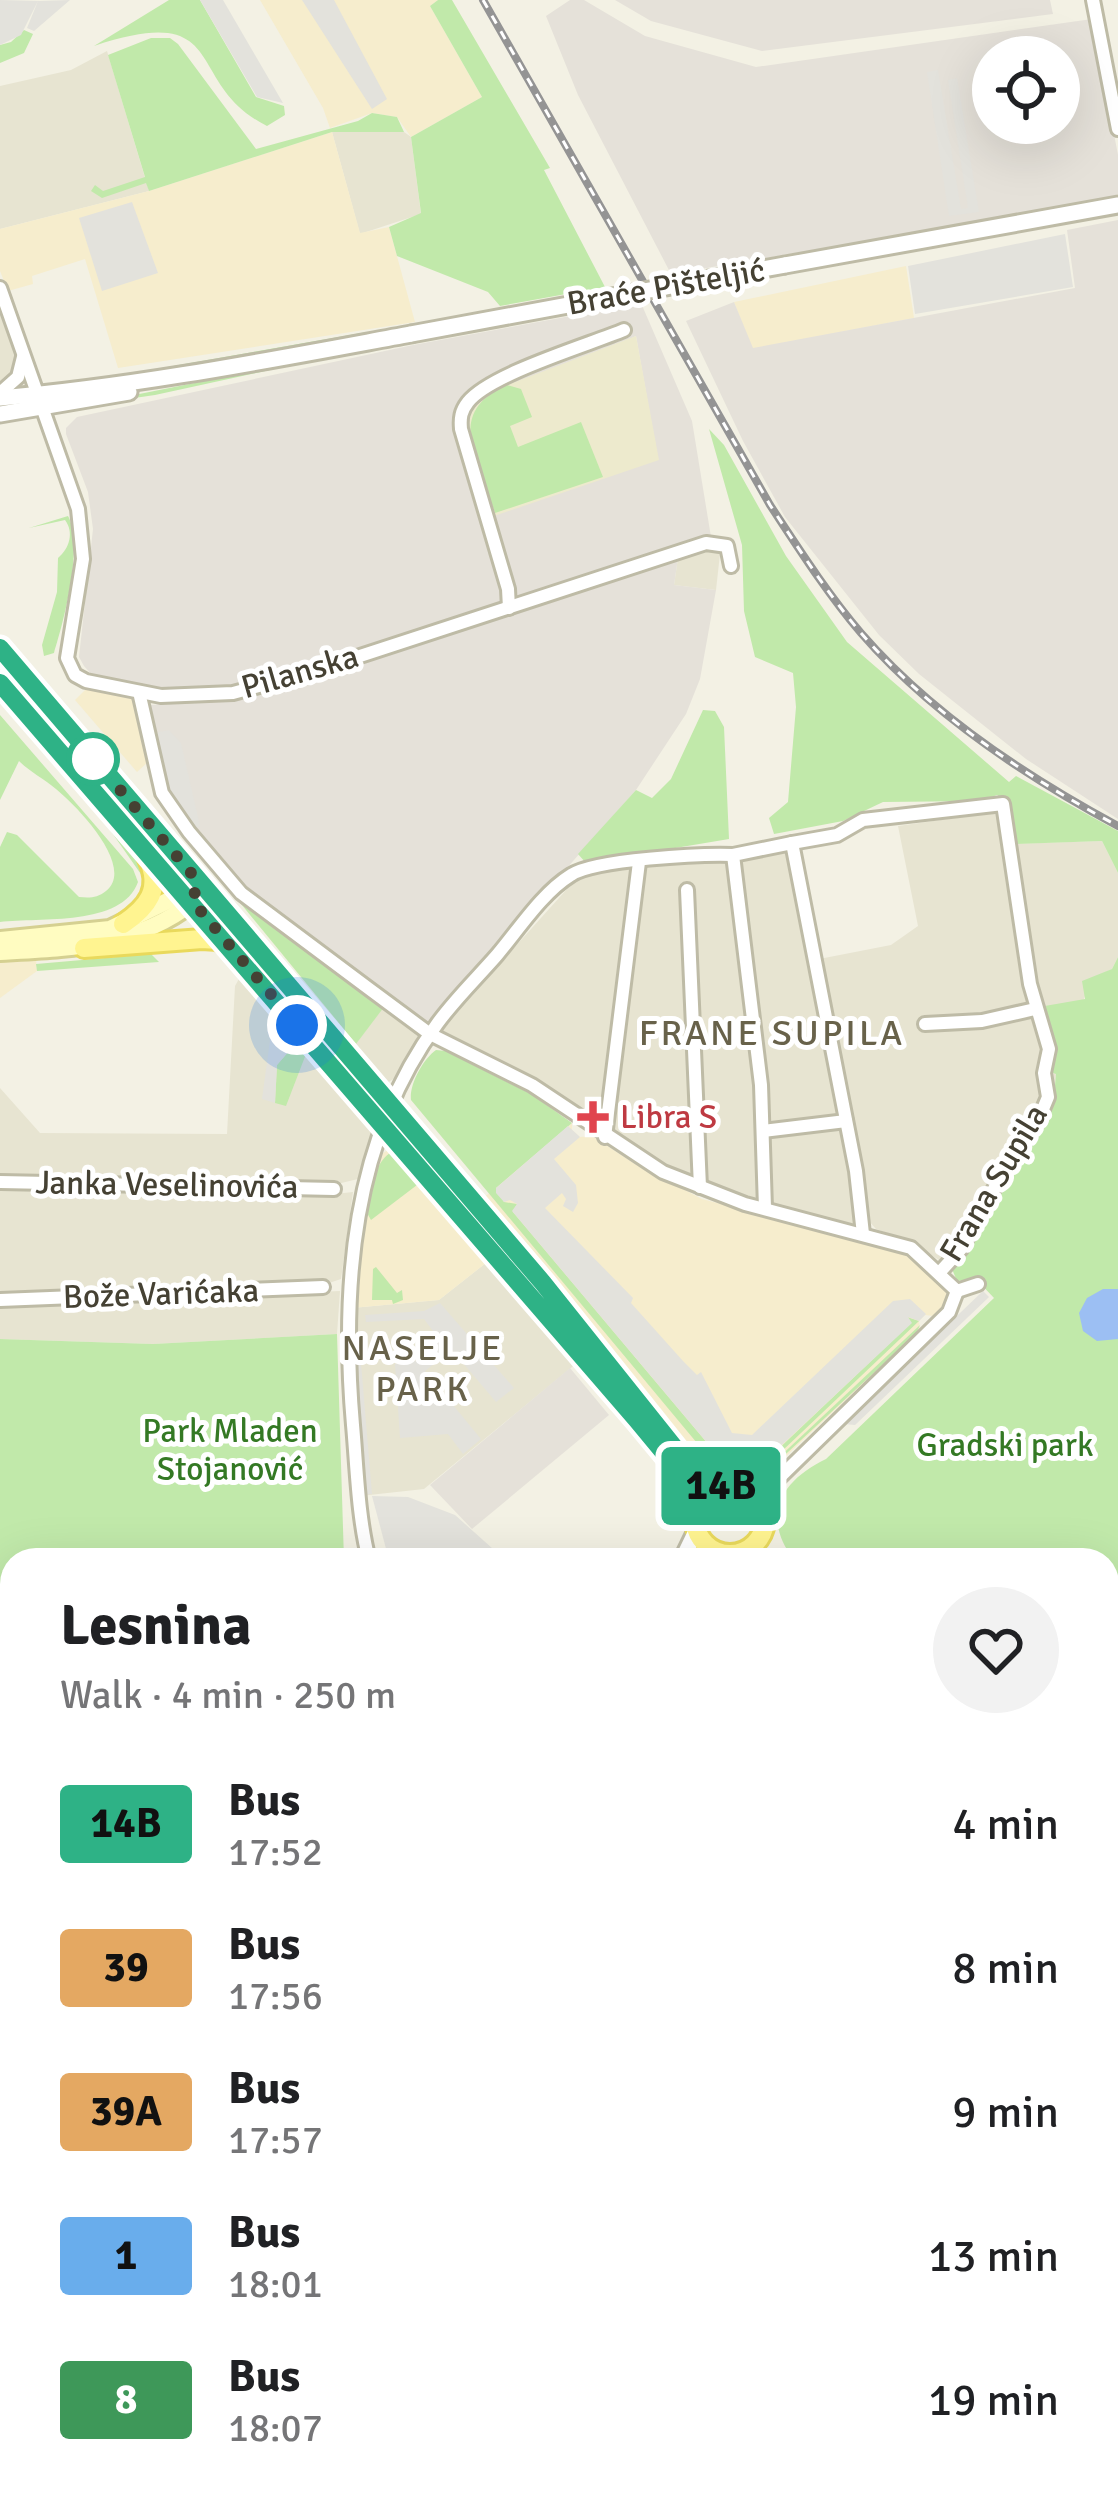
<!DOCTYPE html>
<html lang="en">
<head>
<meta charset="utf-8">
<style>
  :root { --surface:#fff; --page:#f2f2f2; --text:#202124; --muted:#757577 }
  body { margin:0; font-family:Signika,sans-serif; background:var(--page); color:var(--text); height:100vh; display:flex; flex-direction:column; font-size:45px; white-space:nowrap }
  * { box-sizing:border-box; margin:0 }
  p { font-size:39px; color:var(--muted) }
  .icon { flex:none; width:66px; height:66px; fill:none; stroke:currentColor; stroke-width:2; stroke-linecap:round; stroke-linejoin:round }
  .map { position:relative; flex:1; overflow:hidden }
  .sheet { position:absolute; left:0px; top:1548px; width:1119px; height:951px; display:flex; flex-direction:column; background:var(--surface); border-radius:36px 36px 0 0; box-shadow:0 12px 48px #0002 }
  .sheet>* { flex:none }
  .badge { padding:0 24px; border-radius:9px; font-size:42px; line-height:78px }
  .controls { position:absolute; left:972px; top:36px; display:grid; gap:24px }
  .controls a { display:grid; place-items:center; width:108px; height:108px; border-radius:50%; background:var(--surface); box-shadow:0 12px 48px #0002; font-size:60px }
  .you { position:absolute; width:60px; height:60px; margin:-30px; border:9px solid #fff; border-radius:50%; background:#1a73e8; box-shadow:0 0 0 18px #1a73e833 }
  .map>.badge { position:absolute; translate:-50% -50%; box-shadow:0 0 0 6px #fff }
  .round { display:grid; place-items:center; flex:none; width:126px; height:126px; border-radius:63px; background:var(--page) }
  .summary { display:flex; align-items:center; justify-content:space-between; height:204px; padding:0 60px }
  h1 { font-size:57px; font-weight:700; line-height:90px }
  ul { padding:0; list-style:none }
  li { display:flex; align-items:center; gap:36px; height:144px; padding:0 60px }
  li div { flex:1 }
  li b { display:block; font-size:45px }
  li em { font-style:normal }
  li .badge { min-width:132px; font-weight:700; text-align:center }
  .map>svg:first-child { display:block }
</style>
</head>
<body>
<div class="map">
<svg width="1118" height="2497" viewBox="0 0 1118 2497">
  <rect width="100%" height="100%" fill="#f3f1e4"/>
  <g fill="#e7e4d1">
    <path d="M107,51L149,191L0,229V86L71,70Z"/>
    <path d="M332,132H404L411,137L421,214L360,234Z"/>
    <path d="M0,301L18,356L13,377L0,387Z"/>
    <path d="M712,549L720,554L716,590L674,585L678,558Z"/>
    <path d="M997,812L1009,844L1102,841L1118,873V957L1112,969L1091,980L1056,1073L1053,1108L992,1201L968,1249L959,1246L945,1260H939L908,1240L876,1229L869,1221L860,1219L855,1224L832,1220L708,1186L698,1174L688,1177L646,1157L545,1086L439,1031L577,878L593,868L792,843L814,960L891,945L918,926L898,826Z"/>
    <path d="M240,977L374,1133L358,1179L337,1184L0,1175V1088L40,1133L227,1134L235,986Z"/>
    <path d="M384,1006L421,1031L395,1078L387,1083L379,1082L351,1050Z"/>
    <path d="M0,1186L334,1194L353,1192L341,1279L329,1283L0,1295Z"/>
    <path d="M491,1259L535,1318L578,1362L424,1489L360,1496L352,1308L439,1300Z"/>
    <path d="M340,1291L337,1334L153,1344L0,1339V1305Z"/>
    <path d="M613,2487H702L692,2497H598Z"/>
  </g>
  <g fill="#f6edcd">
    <path d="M260,0H438L430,6L482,97L411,137L397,117L372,113L330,128L323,108Z"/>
    <path d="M332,132L360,233L389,227L415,322L118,368L85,259L32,276L33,284L8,291L0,271V229L149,191Z"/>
    <path d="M906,266L914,318L752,349L734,302Z"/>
    <path d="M87,688L136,697L149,761L137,772L75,700Z"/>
    <path d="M0,958H36L37,971L0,998Z"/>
    <path d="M572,1123V1130L580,1137L592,1136L635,1164L702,1199L900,1250L946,1288L948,1302L933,1316L925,1315L919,1321L920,1330L768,1473L747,1479L705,1469L481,1200Z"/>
    <path d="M391,1148L491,1259L439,1300L352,1308L356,1248L377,1157Z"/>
    <path d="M1107,1868L1118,1876V1948L1107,1958Z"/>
    <path d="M1107,1990L1118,2003V2075L1107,2086Z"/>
    <path d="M12,2129V2338H0V2138Z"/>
  </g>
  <g fill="#e5e1d9" fill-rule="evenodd">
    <path d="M570,0H584L645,36L756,67L1092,19L1118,155V194L1105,201L671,274L578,95L546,16ZM993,57H1059V123H993Z"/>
    <path d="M615,0H1050L1053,14L762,51L651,21Z"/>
    <path d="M1118,220V819L1026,759L919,674L879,635L785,517L743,441L686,321L734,302L753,348L1075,288L1067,230Z"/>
    <path d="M641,303L692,421L711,537L249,687L197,693L147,690L92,675L84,666L79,657L93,529L88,492L66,434V428L77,417L413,345ZM636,336L658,460L467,426L471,411Z"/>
    <path d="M678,558L674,585L716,590L700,679L686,714L636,790L427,1026L239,888L167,795L147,710L150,705L240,698L296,686Z"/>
    <path d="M570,1368L609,1415L472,1529L430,1485Z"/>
    <path d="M12,2373V2487H146L147,2497H0V2375Z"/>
  </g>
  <g fill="#edeacd">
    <path d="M636,336L659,460L494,516L468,432V421L476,403L486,393Z"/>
    <path d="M12,1897V2100L0,2108V1899Z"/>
  </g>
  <g fill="#c1e9aa">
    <path d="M169,0H200L256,97L284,106L285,115L267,126C182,84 233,0 94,46Z"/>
    <path d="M438,0H452L550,168L544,170L605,287L500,306L488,292L397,256L389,227L421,213L411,137L482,97L430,6Z"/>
    <path d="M24,30L33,34L24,53L0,63V45L11,42Z"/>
    <path d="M151,38H170L178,44L256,149L358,121L372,113L397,117L404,132H332L149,191L146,183L102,198L91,191L95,185L103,191L145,177L108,55Z"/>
    <path d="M369,333L186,368L76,383L367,332Z"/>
    <path d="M371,348L155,395L79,406Z"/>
    <path d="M507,385L521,389L532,417L510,426L518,447L581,422L603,477L495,513C479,461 443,413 507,385Z"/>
    <path d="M709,429L724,445L786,556L847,642L1009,782L1016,776L1118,831V873L1102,841L1013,844L1009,803L997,795L980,801L883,802L843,821L774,834L769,818L788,802L796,707L793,673L755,657L744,611L742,545Z"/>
    <path d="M68,516C84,545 64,621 54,653L44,656L42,645L57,592L58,558C70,548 74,532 65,520L29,528Z"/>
    <path d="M0,691L143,856L145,880L108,827L0,703Z"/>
    <path d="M703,710L715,711L724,727L729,839L586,863L578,854L636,790L652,798L671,779Z"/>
    <path d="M0,715L133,869L138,882C122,927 40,917 0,922V847L7,832L17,835L79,897C90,898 97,898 106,891C136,867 77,806 56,789C43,778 30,772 19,761L0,800Z"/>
    <path d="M239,896L384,1007L356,1044L237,899Z"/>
    <path d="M151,954L159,962L37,971L36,964Z"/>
    <path d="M1118,957V1796L1109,1813L1115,1818L1118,1813V1830L1107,1823V1560H794C761,1517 780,1481 826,1459L994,1298L976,1279L957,1281L952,1269L1053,1108L1056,1074L1048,1071L1039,1007L1085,999L1082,981L1112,969Z"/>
    <path d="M296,1043L306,1054L286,1106L275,1103L277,1065Z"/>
    <path d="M436,1050L446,1051L531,1094L572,1123L496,1188L504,1202L517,1204L513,1212L719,1457C730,1448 759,1449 770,1457L911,1323L907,1317L919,1321L762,1470L752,1473L717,1467L411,1100C409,1085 423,1059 436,1050Z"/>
    <path d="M437,1141L645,1390L647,1400L434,1142Z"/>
    <path d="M390,1153L417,1185L371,1220L367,1213C371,1194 373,1164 390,1153Z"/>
    <path d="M376,1267L397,1293L402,1290L403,1300L393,1304L392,1300H372L373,1269Z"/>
    <path d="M920,1325L916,1334L775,1464L774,1462Z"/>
    <path d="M337,1334L344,1560H12V1889L0,1890V1339L153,1344Z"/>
    <path d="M1107,2154L1118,2166V2428L1107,2448Z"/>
    <path d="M269,2487H499V2488L462,2491L445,2497H282L281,2489Z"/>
    <path d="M745,2487H843L854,2497H746L740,2492Z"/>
    <path d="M916,2487H1091L1087,2497H907Z"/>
  </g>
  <g fill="#e3e2dc">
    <path d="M0,0L40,1L70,0L34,31L27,28L38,1L21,35L0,45Z"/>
    <path d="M200,0H223L283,103L257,97Z"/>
    <path d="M302,0H334L387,99L372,109Z"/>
    <path d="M938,70L961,209L968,208L948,80L957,78L979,212L949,216L927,72Z"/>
    <path d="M132,202L158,273L102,291L79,218Z"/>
    <path d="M1065,234L1073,287L915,314L908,266Z"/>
    <path d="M169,730L181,743L200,826L195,829L171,795L162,768L155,733Z"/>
    <path d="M278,1021L296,1043L277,1065L275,1103L262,1099L270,1040L267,1031Z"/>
    <path d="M568,1126L580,1137L554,1159L576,1185L578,1203L573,1212L563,1206L566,1199L562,1193L545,1208L633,1298L631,1303L683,1361L697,1375L701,1372L732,1433L752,1435L893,1301L910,1299L926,1314L919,1321L908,1317L912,1323L769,1457L764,1453L744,1460L725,1452L719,1457L512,1211L517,1204L510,1200L504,1202L496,1193V1188Z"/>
    <path d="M983,1291L989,1297L855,1425L844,1424Z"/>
    <path d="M440,1303L514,1388L496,1402L452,1350L425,1371L481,1439L463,1454L448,1434L400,1438L395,1364L423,1360L420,1343L433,1331L424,1319L366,1322L365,1315L424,1311Z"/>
    <path d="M353,1351H360L372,1494L361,1495Z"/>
    <path d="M372,1496L408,1497L455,1515L493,1549L478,1560H389Z"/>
  </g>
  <path fill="#9cbff3" d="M1103,1289H1118V1339L1097,1341L1083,1331L1079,1313L1087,1298Z"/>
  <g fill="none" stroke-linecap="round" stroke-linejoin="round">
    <g stroke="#bebba6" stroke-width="18">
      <g id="minor">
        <path d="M1093,0L1118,129"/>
        <path d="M0,288L78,509L83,559L67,658L75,675L86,681L161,696L233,693L311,672L706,543L727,546L731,566"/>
        <path d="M0,393L18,377L23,357"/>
        <path d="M509,608L508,589L461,429C460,418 461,411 468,402C490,374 588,345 624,330"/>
        <path d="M139,692L162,793L189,832L241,893L368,988L430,1034L532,1085L663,1172L745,1204L911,1248L957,1291L978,1284"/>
        <path d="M792,843L837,835L863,820L1003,804L1030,984L1049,1049L1044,1073L1048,1097L1038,1121L1000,1178L961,1249L940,1272"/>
        <path d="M687,890L700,1187"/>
        <path d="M925,1024L982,1021L1035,1009"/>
        <path d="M763,1131L846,1121"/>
        <path d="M605,1137L639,862"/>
        <path d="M0,1182L334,1189"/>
        <path d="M765,1208L761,1085L733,855L792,843L856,1171L863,1234"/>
        <path d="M0,1300L323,1287"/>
        <path d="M736,1485H756L780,1469"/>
        <path d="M765,1521L766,1501L777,1480L949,1312L957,1291"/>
        <path d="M369,1560C358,1517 357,1470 353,1425C341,1287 352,1140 437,1024C455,999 477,978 497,955C519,929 542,893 571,875C595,859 702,854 733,855"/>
        <path d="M1107,1983L1118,1996"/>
        <path d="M0,2343H12"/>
        <path d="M1107,2475L1118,2452"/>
        <path d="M179,2487V2497"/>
        <path d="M535,2497L593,2494L606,2487"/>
        <path d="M1097,2497L1101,2487"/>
      </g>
    </g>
    <g stroke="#bebba6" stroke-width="21">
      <g id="tertiary">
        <path d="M785,265L1118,205"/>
        <path d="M0,398C138,386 275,359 411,334"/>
        <path d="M0,414L129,392"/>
        <path d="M682,1560L697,1529"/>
        <path d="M698,1560L722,1554"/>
        <path d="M0,2126L12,2117"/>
        <path d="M525,2497V2487"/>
      </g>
    </g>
    <g stroke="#d5d091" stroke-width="22">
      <g id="secondary">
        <path d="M0,940L110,929L184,893L195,892"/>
        <path d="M0,952C69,948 136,947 193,902L196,886L192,874"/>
        <path d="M1107,2096L1118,2085"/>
        <path d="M703,2497L713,2487"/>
      </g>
    </g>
    <g stroke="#e9d95c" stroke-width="24">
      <g id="primary">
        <path d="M0,648L543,1283L694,1472L706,1482L723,1486"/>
        <path d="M0,683L652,1438"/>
        <path d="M123,924C148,907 162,889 148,859"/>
        <path d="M84,948L202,939L218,940L227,946"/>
        <path d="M677,1468L693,1489L698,1506"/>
        <circle cx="730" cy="1519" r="35"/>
        <path d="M1107,1846L1118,1853"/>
        <path d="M1107,1866L1118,1873"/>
      </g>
    </g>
    <use href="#minor" stroke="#fff" stroke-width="12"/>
    <use href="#tertiary" stroke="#fff" stroke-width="15"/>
    <use href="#secondary" stroke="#fffcc1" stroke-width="16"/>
    <use href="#primary" stroke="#fff490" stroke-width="18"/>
    <g stroke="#949494" stroke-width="8">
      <path id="rail" d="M483,0L770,505C799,549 827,593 861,633C931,714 1025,776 1118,826"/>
    </g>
    <use href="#rail" stroke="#fff" stroke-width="3" stroke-dasharray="9" stroke-linecap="butt"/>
    <g stroke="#bebba6" stroke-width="21" stroke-linecap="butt">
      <path id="tertiary-bridge" d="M411,334L785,265"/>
    </g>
    <use href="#tertiary-bridge" stroke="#fff" stroke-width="15"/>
  </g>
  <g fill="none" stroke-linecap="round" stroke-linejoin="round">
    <g stroke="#fff" stroke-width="27">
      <path id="line" d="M0,648L543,1283L694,1472L706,1482L723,1486L707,1493L698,1505L685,1478L637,1420L0,683"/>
    </g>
    <use href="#line" stroke="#2eb286" stroke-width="18"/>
    <path stroke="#454133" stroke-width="12" stroke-dasharray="0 21.6" d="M93,759L86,750L192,874L196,886L193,902L297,1025"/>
  </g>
  <circle fill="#fff" stroke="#2eb286" stroke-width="6" cx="93" cy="759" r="24"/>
  <path fill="#e0444e" stroke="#fff" stroke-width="4.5" d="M587 1099h12v12h12v12h-12v12h-12v-12h-12v-12h12z"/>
  <g text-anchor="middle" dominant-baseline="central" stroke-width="10" stroke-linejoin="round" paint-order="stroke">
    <g font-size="33" fill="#454133" stroke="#fff">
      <text transform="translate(666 287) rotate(-10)">Braće Pišteljić</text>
      <text transform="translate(300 672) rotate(-16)">Pilanska</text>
      <text transform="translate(994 1183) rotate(-59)">Frana Supila</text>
      <text transform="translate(167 1185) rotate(1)">Janka Veselinovića</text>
      <text transform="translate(161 1294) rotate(-2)">Bože Varićaka</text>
    </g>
    <g font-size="33" fill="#be3a42" stroke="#fff" text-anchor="start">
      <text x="620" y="1117">Libra S</text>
    </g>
    <g font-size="33" fill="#347924" stroke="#fff">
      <text x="230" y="1431">Park Mladen<tspan x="230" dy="38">Stojanović</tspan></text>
      <text x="1005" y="1445">Gradski park</text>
    </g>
    <g font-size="36" letter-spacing="3" fill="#68624a" stroke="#fff">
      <text x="772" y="1033">FRANE SUPILA</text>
      <text x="423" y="1348">NASELJE<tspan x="423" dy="41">PARK</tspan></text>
    </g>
  </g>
</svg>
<div class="controls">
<a><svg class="icon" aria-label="locate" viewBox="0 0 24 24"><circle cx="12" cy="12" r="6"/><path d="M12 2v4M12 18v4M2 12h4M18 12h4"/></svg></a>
</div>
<div class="you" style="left:297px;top:1025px"></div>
<b class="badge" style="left:721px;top:1486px;background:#2eb286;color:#111">14B</b>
<section class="sheet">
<div class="summary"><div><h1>Lesnina</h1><p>Walk · 4 min · 250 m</p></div><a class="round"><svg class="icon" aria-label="heart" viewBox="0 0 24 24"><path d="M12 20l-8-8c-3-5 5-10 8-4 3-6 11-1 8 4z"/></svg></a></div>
<ul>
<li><span class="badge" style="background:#2eb286;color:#111">14B</span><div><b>Bus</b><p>17:52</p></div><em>4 min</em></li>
<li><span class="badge" style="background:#e4a862;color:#111">39</span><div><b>Bus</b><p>17:56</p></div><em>8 min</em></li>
<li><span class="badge" style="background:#e4a862;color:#111">39A</span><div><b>Bus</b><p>17:57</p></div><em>9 min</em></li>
<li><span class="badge" style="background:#69adec;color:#111">1</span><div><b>Bus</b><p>18:01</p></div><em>13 min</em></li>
<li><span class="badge" style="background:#3e9859;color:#fff">8</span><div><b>Bus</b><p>18:07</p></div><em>19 min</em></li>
</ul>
</section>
</div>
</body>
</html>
